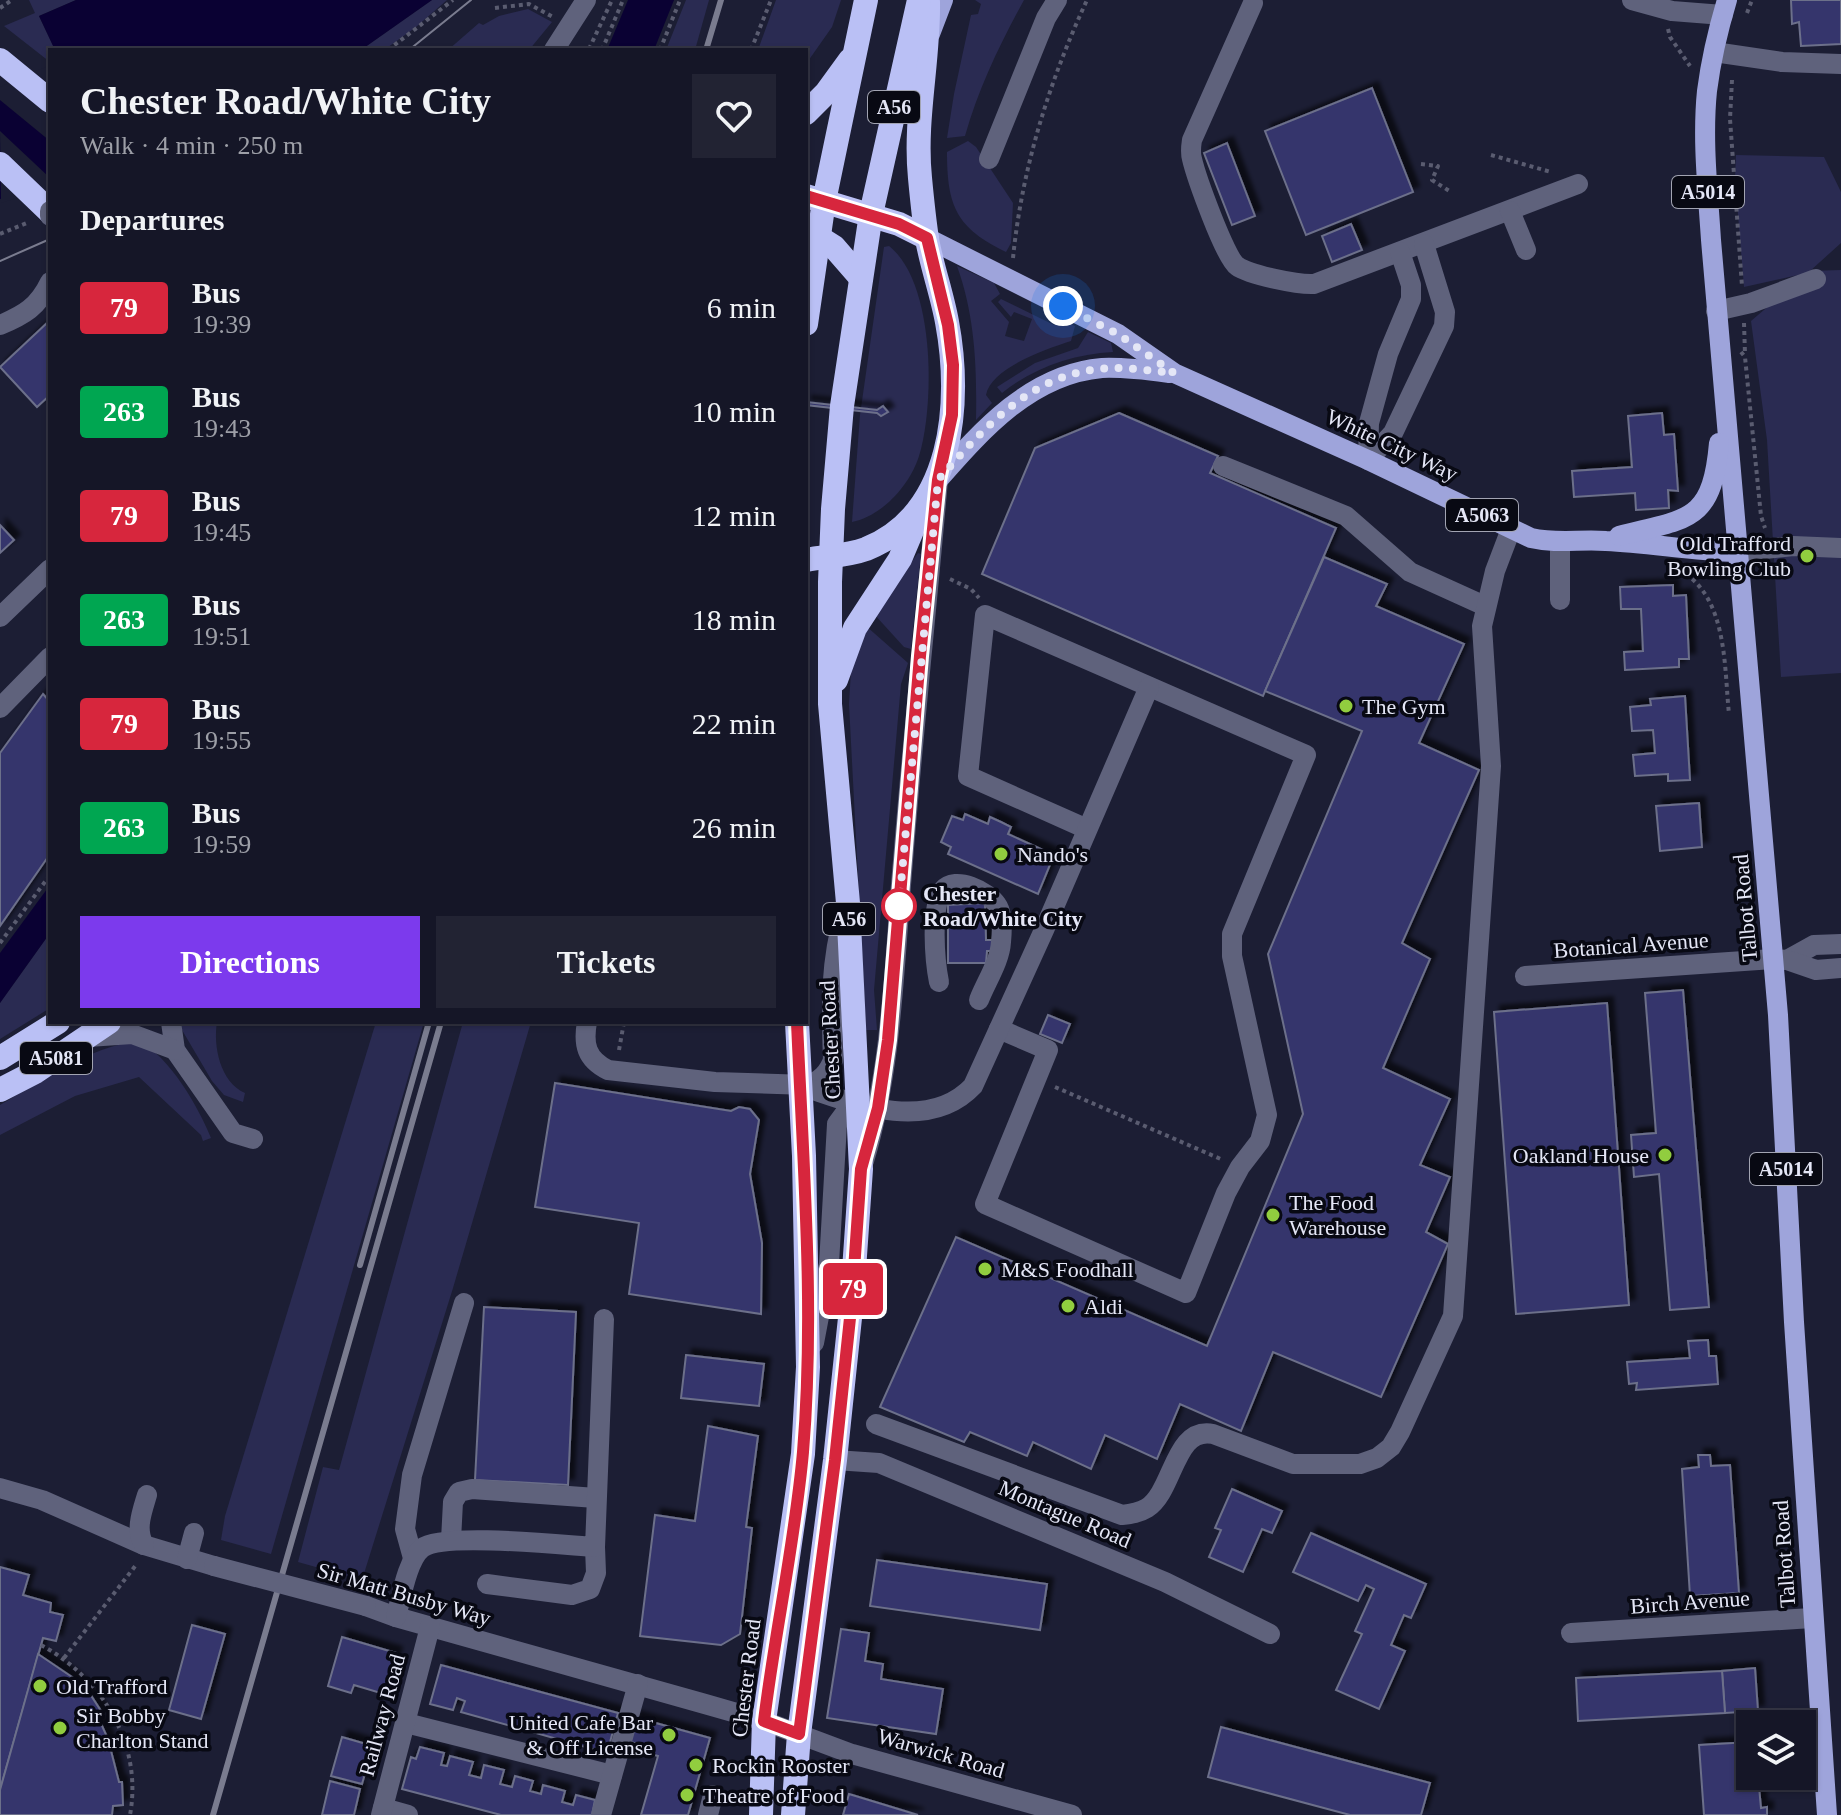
<!DOCTYPE html>
<html lang="en">
<head>
<meta charset="utf-8">
<style>
  :root { --surface:#151627; --page:#222333; --text:#f1f3f6; --muted:#9d9fa7; --line:#343544; --accent:#7c3aed }
  body { margin:0; font-family:Georgia,serif; background:var(--page); color:var(--text); height:100vh; display:flex; flex-direction:column; font-size:30px; white-space:nowrap }
  * { box-sizing:border-box; margin:0 }
  p { font-size:26px; color:var(--muted) }
  .icon { flex:none; width:44px; height:44px; fill:none; stroke:currentColor; stroke-width:2; stroke-linecap:round; stroke-linejoin:round }
  .map { position:relative; flex:1; overflow:hidden }
  .details { position:absolute; left:48px; top:48px; width:760px; height:976px; display:flex; flex-direction:column; background:var(--surface); border-radius:0px; box-shadow:0 2px 6px #0004,0 0 0 2px var(--line) }
  .details>* { flex:none }
  .badge { padding:0 16px; border-radius:6px; font-size:28px; line-height:52px }
  .tools { position:absolute; left:1736px; top:1710px; display:grid; gap:16px }
  .tools a { display:grid; place-items:center; width:80px; height:80px; border-radius:0px; background:var(--surface); box-shadow:0 2px 6px #0004,0 0 0 2px var(--line); font-size:40px }
  .you { position:absolute; width:40px; height:40px; margin:-20px; border:6px solid #fff; border-radius:50%; background:#1a73e8; box-shadow:0 0 0 12px #1a73e833 }
  .map>.badge { position:absolute; translate:-50% -50%; box-shadow:0 0 0 4px #fff }
  h2 { padding:0 32px; font-size:30px; line-height:72px }
  .round { display:grid; place-items:center; flex:none; width:84px; height:84px; border-radius:0px; background:var(--page) }
  .summary { display:flex; align-items:center; justify-content:space-between; height:136px; padding:0 32px }
  h1 { font-size:38px; font-weight:700; line-height:60px }
  .cta { display:flex; gap:16px; margin-top:auto; padding:16px 32px }
  .cta a { flex:1; height:92px; border-radius:0px; background:var(--accent); color:#fff; font-size:32px; font-weight:700; line-height:92px; text-align:center }
  .cta a+a { background:var(--page); color:var(--text) }
  ul { padding:0; list-style:none }
  li { display:flex; align-items:center; gap:24px; height:104px; padding:0 32px }
  li div { flex:1 }
  li b { display:block; font-size:30px }
  li em { font-style:normal }
  li .badge { min-width:88px; font-weight:700; text-align:center }
  .map>svg:first-child { display:block }
</style>
</head>
<body>
<div class="map">
<svg width="1841" height="1815" viewBox="0 0 1841 1815">
  <defs>
    <filter id="shadow"><feDropShadow dx="6" dy="-6" stdDeviation="2" flood-color="#0009"/></filter>
  </defs>
  <rect width="100%" height="100%" fill="#1c1e34"/>
  <g fill="#2a2b52">
    <path d="M29,0H76L39,16L55,50H50V62L4,26L35,13Z"/>
    <path d="M432,0H447L416,27L384,50H361Z"/>
    <path d="M686,0H709L695,50H666Z"/>
    <path d="M776,0H841L832,27L806,64V50H758Z"/>
    <path d="M975,0H1024C1000,44 979,87 965,136L947,138L954,94L971,15L978,14L981,4Z"/>
    <path d="M528,9L552,22L529,50H448L479,23L483,25L499,16Z"/>
    <path d="M968,141L976,147L1013,203L1011,243L1006,252C956,228 947,206 947,152Z"/>
    <path d="M1736,155L1824,157L1841,192V243L1810,271L1841,270V673L1781,677L1767,440L1751,321L1807,273L1744,287L1735,178Z"/>
    <path d="M889,246C935,282 935,404 919,456C910,485 882,516 852,522L860,415L884,247Z"/>
    <path d="M957,266L994,283L1000,294L991,301L1009,322L1005,336L1024,341L1032,319L1014,312L1011,317L998,302L1001,299L1054,325L1067,322L1075,326L1071,341C1046,349 991,368 986,395L992,403L976,420C977,367 975,316 957,266Z"/>
    <path d="M1088,332L1111,343L1113,352C1073,354 1033,368 1002,393L997,387L1035,363L1078,348Z"/>
    <path d="M918,553L921,554L911,649L904,647L874,614Z"/>
    <path d="M866,626L908,663L901,684L874,990L877,1030H866L849,704L851,670Z"/>
    <path d="M50,933V1008L0,1039V1003Z"/>
    <path d="M182,1022H217C213,1046 220,1082 245,1093L243,1102L224,1095L212,1081L182,1030Z"/>
    <path d="M376,1022H424L271,1554L221,1540L225,1516Z"/>
    <path d="M463,1022H531L453,1288L362,1580L298,1562L323,1467L339,1470Z"/>
    <path d="M138,1041C169,1055 199,1108 211,1138L203,1141L201,1135L139,1077L75,1096L0,1135V1105C43,1080 89,1047 138,1041Z"/>
  </g>
  <g fill="#0a0133">
    <path d="M76,0H432L361,50H55L39,16Z"/>
    <path d="M628,0H674L654,50H607Z"/>
    <path d="M50,69V183L0,199V91Z"/>
    <path d="M50,885V933L0,1003V953Z"/>
  </g>
  <g fill="#1c1e34">
    <path d="M50,65V141L0,100V87Z"/>
    <path d="M0,131L50,178V187L1,203Z"/>
  </g>
  <g fill="#34356c" stroke="#6c6f8a" stroke-width="2" filter="url(#shadow)">
    <path d="M1791,0H1841V44L1801,46L1799,22L1792,24Z"/>
    <path d="M1372,88L1413,192L1306,235L1265,131Z"/>
    <path d="M1227,143L1255,216L1232,225L1204,153Z"/>
    <path d="M1351,224L1362,250L1332,262L1322,236Z"/>
    <path d="M48,322L50,395L37,407L0,367Z"/>
    <path d="M806,402L877,410L883,406L888,412L881,416L877,413L806,405Z"/>
    <path d="M1119,413L1218,456L1210,473L1336,528L1263,696L982,574L1035,448Z"/>
    <path d="M1662,413L1664,435L1674,434L1678,491L1668,490L1669,508L1636,510L1635,493L1574,497L1572,471L1632,467L1628,416Z"/>
    <path d="M0,525L14,540L0,553Z"/>
    <path d="M1324,557L1387,584L1376,606L1464,644L1419,743L1479,770L1402,943L1430,959L1383,1068L1450,1099L1420,1165L1450,1177L1426,1232L1448,1244L1381,1397L1273,1352L1241,1431L1180,1404L1157,1459L1105,1435L1091,1469L1033,1442L1027,1456L970,1432L964,1442L880,1407L956,1237L1207,1346L1303,1114L1268,954L1362,731L1265,691Z"/>
    <path d="M1673,585V596L1686,595L1689,659H1679V667L1625,670L1624,652L1643,651L1641,609H1621L1620,587Z"/>
    <path d="M43,694L50,702V854L0,926V753Z"/>
    <path d="M1685,696L1690,780L1668,781V774L1635,776L1633,755L1655,753L1653,730L1632,731L1630,707L1651,705L1650,699Z"/>
    <path d="M1699,803L1702,847L1660,851L1656,806Z"/>
    <path d="M965,814L988,824L990,817L1001,822L1011,827L1008,834L1054,855L1038,894L948,854L951,847L941,842L952,816L963,820Z"/>
    <path d="M985,903L986,940H993V951H987L986,963H948V905Z"/>
    <path d="M1683,990L1709,1307L1670,1310L1659,1174L1634,1177L1631,1135L1656,1133L1645,993Z"/>
    <path d="M1607,1003L1629,1305L1516,1314L1494,1012Z"/>
    <path d="M1048,1015L1070,1024L1062,1043L1040,1034Z"/>
    <path d="M555,1083L731,1111L739,1107L750,1109L759,1120L750,1174L762,1243L761,1314L629,1294L639,1223L535,1207Z"/>
    <path d="M484,1307L576,1312L568,1485L475,1480Z"/>
    <path d="M1708,1340L1709,1356H1716L1718,1384L1636,1390L1637,1383L1629,1384L1627,1362L1690,1358L1688,1341Z"/>
    <path d="M686,1355L764,1364L759,1406L681,1398Z"/>
    <path d="M708,1426L758,1436L746,1527L752,1528L740,1634L721,1645L640,1636L655,1515L695,1521Z"/>
    <path d="M1698,1455H1710L1711,1466L1730,1465L1739,1593L1690,1596L1682,1469L1699,1467Z"/>
    <path d="M1232,1489L1282,1511L1272,1533L1262,1529L1243,1572L1209,1557L1221,1530L1215,1528Z"/>
    <path d="M1311,1533L1426,1584L1411,1618L1404,1615L1391,1645L1405,1651L1379,1709L1336,1690L1362,1634L1355,1631L1374,1589L1366,1585L1358,1601L1293,1572Z"/>
    <path d="M877,1560L1047,1584L1040,1630L870,1606Z"/>
    <path d="M0,1567L29,1575L23,1595L51,1603L50,1612L63,1615L56,1641L43,1638L0,1790Z"/>
    <path d="M192,1625L225,1634L201,1719L169,1710Z"/>
    <path d="M841,1629L869,1633L865,1661L883,1664L881,1679L943,1689L936,1734L827,1718Z"/>
    <path d="M342,1637L396,1653L384,1694L354,1685L351,1693L328,1686Z"/>
    <path d="M38,1654L72,1677L90,1694L103,1714L98,1717L108,1739L119,1782H122L123,1805L113,1806L112,1815H0V1790Z"/>
    <path d="M441,1665L618,1713L607,1753L461,1712L465,1701L457,1698L453,1710L430,1704Z"/>
    <path d="M1755,1668L1758,1711L1725,1713L1722,1671Z"/>
    <path d="M1722,1671L1725,1713L1578,1721L1576,1678Z"/>
    <path d="M634,1717L710,1738L688,1815H641L658,1756L647,1753L649,1747L627,1741Z"/>
    <path d="M1221,1727L1430,1783L1421,1815H1350L1208,1777Z"/>
    <path d="M342,1737L373,1746L362,1784L331,1776Z"/>
    <path d="M1750,1742V1776H1758L1761,1808L1767,1807V1815H1704L1699,1745Z"/>
    <path d="M420,1747L444,1753L441,1765L447,1766L450,1756L473,1762L469,1775L481,1778L484,1765L504,1770L500,1784L512,1787L515,1776L533,1781L530,1791L541,1794L543,1785L565,1791L562,1802L573,1805L576,1795L595,1800L592,1815H501L402,1789L411,1757L416,1759Z"/>
    <path d="M330,1781L360,1789L354,1815H322Z"/>
    <path d="M849,1794L918,1815H843Z"/>
  </g>
  <g fill="none" stroke-linecap="round" stroke-linejoin="round">
    <g stroke="#5a5c70" stroke-width="4" stroke-dasharray="4 4" stroke-linecap="butt">
      <path d="M0,8L12,0"/>
      <path d="M495,8L529,4L553,17"/>
      <path d="M1747,13L1752,0"/>
      <path d="M1668,29L1670,37L1690,66"/>
      <path d="M589,49L612,0"/>
      <path d="M388,50L453,0"/>
      <path d="M602,50L623,0"/>
      <path d="M660,50L680,0"/>
      <path d="M751,50L771,0"/>
      <path d="M1732,80L1730,119L1742,286"/>
      <path d="M1491,155L1551,172"/>
      <path d="M1421,164L1438,166L1432,180L1451,192"/>
      <path d="M0,234L29,222"/>
      <path d="M1013,258C1022,168 1049,82 1087,0"/>
      <path d="M1744,323L1745,354"/>
      <path d="M1741,352L1745,357L1761,516L1765,528"/>
      <path d="M1679,570C1728,596 1724,667 1729,714"/>
      <path d="M950,579L971,589L979,598"/>
      <path d="M0,943L50,875"/>
      <path d="M619,1050L624,1022"/>
      <path d="M1055,1087L1223,1160"/>
      <path d="M41,1645C102,1678 143,1744 130,1815"/>
      <path d="M64,1658L136,1565"/>
    </g>
    <g stroke="#5f627c" stroke-width="20">
      <path d="M1632,0L1672,11L1723,15"/>
      <path d="M1253,3L1192,140C1191,147 1190,152 1192,159C1196,176 1225,258 1237,266C1249,275 1299,285 1314,284L1578,184"/>
      <path d="M554,50L586,0"/>
      <path d="M1714,52L1782,62L1841,64"/>
      <path d="M989,159L1046,18L1057,0"/>
      <path d="M1510,211L1526,250"/>
      <path d="M1716,311L1751,303L1816,279"/>
      <path d="M0,325C24,315 38,307 50,282"/>
      <path d="M1368,460L1393,433L1444,326L1445,312L1424,244"/>
      <path d="M1368,460L1369,423L1388,354L1411,299V285L1400,252"/>
      <path d="M1223,466L1346,516L1410,572L1485,606"/>
      <path d="M1736,552L1793,546L1841,548"/>
      <path d="M1560,600V542"/>
      <path d="M0,617L50,569"/>
      <path d="M0,708L50,657"/>
      <path d="M1787,960L1814,945L1841,944"/>
      <path d="M1525,976L1773,959L1787,960L1816,970L1841,968"/>
      <path d="M939,982C935,962 930,907 943,890C955,875 988,891 997,905C1003,913 1002,932 1001,942C1000,961 986,982 979,1000"/>
      <path d="M171,1022L175,1050L233,1133L253,1139"/>
      <path d="M587,1022C583,1044 586,1059 608,1070L715,1082L808,1085C821,1080 828,1073 833,1060C831,1006 830,962 845,911"/>
      <path d="M999,1029L1048,1050L985,1204L1186,1293L1226,1193L1240,1167L1260,1141L1267,1115L1232,956V934L1306,755L985,615L968,776L1087,829"/>
      <path d="M88,1037L132,1034L175,1050"/>
      <path d="M799,1085C851,1103 928,1134 973,1086L1044,930L1149,687"/>
      <path d="M864,1161C893,1064 894,962 903,861C913,734 927,607 938,480"/>
      <path d="M814,1343L829,1264L837,1124L848,1109L860,1106"/>
      <path d="M876,1424L1122,1515C1131,1514 1139,1513 1147,1508C1174,1491 1174,1426 1213,1434L1293,1464H1360L1377,1458L1391,1447L1400,1432L1453,1316L1491,766L1482,626L1495,571L1511,529"/>
      <path d="M835,1460L879,1463L1165,1582L1270,1634"/>
      <path d="M0,1488L42,1500L144,1545L214,1566"/>
      <path d="M451,1540L453,1502L459,1492L472,1489L596,1498"/>
      <path d="M144,1545C135,1529 142,1512 147,1495"/>
      <path d="M413,1558L405,1529L412,1475L464,1303"/>
      <path d="M187,1559L194,1533"/>
      <path d="M487,1584L572,1595L590,1589L596,1573L595,1547"/>
      <path d="M366,1606L396,1617L705,1704L764,1721L852,1754L1072,1815"/>
      <path d="M396,1617C401,1599 407,1560 422,1548C443,1532 563,1545 595,1547L604,1319"/>
      <path d="M1571,1633L1812,1618"/>
      <path d="M406,1723L612,1775"/>
      <path d="M383,1808L408,1815"/>
      <path d="M381,1815L430,1627"/>
      <path d="M601,1815L638,1684"/>
      <path d="M708,1815L713,1795"/>
    </g>
    <g stroke="#9ea4db" stroke-width="20">
      <path d="M1727,0C1718,30 1711,60 1707,91C1702,140 1708,192 1711,240L1778,1015L1794,1322L1827,1815"/>
      <path d="M930,34L943,0"/>
      <path d="M927,238L1118,334L1174,373L1368,460L1531,538C1557,544 1580,539 1606,541C1650,543 1692,551 1736,552"/>
      <path d="M938,480C982,430 1031,374 1102,368C1125,367 1147,370 1170,373"/>
      <path d="M1619,536C1688,518 1712,523 1719,443"/>
    </g>
    <g stroke="#bac0f5" stroke-width="24">
      <path d="M0,60L50,101"/>
      <path d="M806,113L826,93L850,60"/>
      <path d="M0,164L50,212"/>
      <path d="M806,196L899,224L927,238"/>
      <path d="M807,230L834,247L861,278"/>
      <path d="M806,324L824,201L866,0"/>
      <path d="M806,560C825,556 847,556 866,549C954,514 962,402 947,322C942,294 932,267 927,239C924,219 922,199 920,178C914,120 929,61 928,2"/>
      <path d="M836,680L855,628L900,559L919,514"/>
      <path d="M0,1058L58,1022"/>
      <path d="M0,1090L35,1072L109,1022"/>
      <path d="M761,1815L764,1721L803,1454L808,1367L804,1156L797,1022"/>
      <path d="M793,1815L799,1734L835,1460L852,1299L861,1169L848,903L830,704V582L833,509L842,406L871,214L919,0"/>
    </g>
    <g stroke="#7a7c8f" stroke-width="2">
      <path d="M409,50L471,0"/>
      <path d="M0,261L50,239"/>
    </g>
    <g stroke="#7a7c8f" stroke-width="6">
      <path d="M706,50L721,0"/>
      <path d="M360,1265L429,1022"/>
      <path d="M213,1815L441,1022"/>
    </g>
    <g stroke="#5f627c" stroke-width="20">
      <path d="M50,211V216"/>
      <path d="M214,1566L366,1606"/>
    </g>
  </g>
  <g fill="none" stroke-linecap="round" stroke-linejoin="round">
    <g stroke="#fff" stroke-width="18">
      <path id="line" d="M797,1022C803,1165 815,1309 803,1452C795,1542 775,1631 764,1721L799,1734L835,1460L852,1299L861,1169L878,1108L888,1040L920,656L938,480L952,415L953,365L948,325L927,238L899,224L806,196"/>
    </g>
    <use href="#line" stroke="#d7263d" stroke-width="12"/>
    <path stroke="#e4e6f6" stroke-width="8" stroke-dasharray="0 14.4" d="M899,906L938,480C982,430 1030,375 1100,369C1125,366 1150,371 1174,373L1118,334L1063,306"/>
  </g>
  <g fill="#91cd3f" stroke="#080913" stroke-width="3">
    <circle cx="1807" cy="556" r="8"/>
    <circle cx="1346" cy="706" r="8"/>
    <circle cx="1001" cy="854" r="8"/>
    <circle cx="1665" cy="1155" r="8"/>
    <circle cx="1273" cy="1215" r="8"/>
    <circle cx="985" cy="1269" r="8"/>
    <circle cx="1068" cy="1306" r="8"/>
    <circle cx="40" cy="1686" r="8"/>
    <circle cx="60" cy="1728" r="8"/>
    <circle cx="669" cy="1735" r="8"/>
    <circle cx="696" cy="1765" r="8"/>
    <circle cx="687" cy="1795" r="8"/>
  </g>
  <circle fill="#fff" stroke="#d7263d" stroke-width="4" cx="899" cy="906" r="16"/>
  <g text-anchor="middle" dominant-baseline="central" stroke-width="7" stroke-linejoin="round" paint-order="stroke">
    <g fill="#080913" stroke="#a2a4b2" stroke-width="2">
      <rect x="868" y="91" width="52" height="32" rx="6"/>
      <rect x="1672" y="176" width="72" height="32" rx="6"/>
      <rect x="1446" y="499" width="72" height="32" rx="6"/>
      <rect x="823" y="903" width="52" height="32" rx="6"/>
      <rect x="20" y="1042" width="72" height="32" rx="6"/>
      <rect x="1750" y="1153" width="72" height="32" rx="6"/>
    </g>
    <g font-size="20" font-weight="bold" fill="#e4e6f6">
      <text x="894" y="107">A56</text>
      <text x="1708" y="192">A5014</text>
      <text x="1482" y="515">A5063</text>
      <text x="849" y="919">A56</text>
      <text x="56" y="1058">A5081</text>
      <text x="1786" y="1169">A5014</text>
    </g>
    <g font-size="22" fill="#e4e6f6" stroke="#080913">
      <text transform="translate(1392 445) rotate(25)">White City Way</text>
      <text transform="translate(1745 908) rotate(-95)">Talbot Road</text>
      <text transform="translate(1631 945) rotate(-4)">Botanical Avenue</text>
      <text transform="translate(830 1040) rotate(-93)">Chester Road</text>
      <text transform="translate(1065 1514) rotate(23)">Montague Road</text>
      <text transform="translate(1784 1554) rotate(-94)">Talbot Road</text>
      <text transform="translate(404 1594) rotate(16)">Sir Matt Busby Way</text>
      <text transform="translate(1690 1602) rotate(-4)">Birch Avenue</text>
      <text transform="translate(746 1678) rotate(-83)">Chester Road</text>
      <text transform="translate(382 1715) rotate(-75)">Railway Road</text>
      <text transform="translate(941 1753) rotate(16)">Warwick Road</text>
    </g>
    <g font-size="22" fill="#e4e6f6" stroke="#080913" text-anchor="start">
      <text x="1791" y="543" text-anchor="end">Old Trafford<tspan x="1791" dy="25">Bowling Club</tspan></text>
      <text x="1362" y="706">The Gym</text>
      <text x="1017" y="854">Nando's</text>
      <text x="1649" y="1155" text-anchor="end">Oakland House</text>
      <text x="1289" y="1202">The Food<tspan x="1289" dy="25">Warehouse</tspan></text>
      <text x="1001" y="1269">M&amp;S Foodhall</text>
      <text x="1084" y="1306">Aldi</text>
      <text x="56" y="1686">Old Trafford</text>
      <text x="76" y="1715">Sir Bobby<tspan x="76" dy="25">Charlton Stand</tspan></text>
      <text x="653" y="1722" text-anchor="end">United Cafe Bar<tspan x="653" dy="25">&amp; Off License</tspan></text>
      <text x="712" y="1765">Rockin Rooster</text>
      <text x="703" y="1795">Theatre of Food</text>
    </g>
    <g font-size="22" font-weight="bold" fill="#e4e6f6" stroke="#080913" text-anchor="start">
      <text x="923" y="893">Chester<tspan x="923" dy="25">Road/White City</tspan></text>
    </g>
  </g>
</svg>
<div class="tools">
<a><svg class="icon" aria-label="layers" viewBox="0 0 24 24"><path d="M12 4l9 5-9 5-9-5zM3 14l9 5 9-5"/></svg></a>
</div>
<div class="you" style="left:1063px;top:306px"></div>
<b class="badge" style="left:853px;top:1289px;background:#d7263d;color:#fff">79</b>
<section class="details">
<div class="summary"><div><h1>Chester Road/White City</h1><p>Walk · 4 min · 250 m</p></div><a class="round"><svg class="icon" aria-label="heart" viewBox="0 0 24 24"><path d="M12 20l-8-8c-3-5 5-10 8-4 3-6 11-1 8 4z"/></svg></a></div>
<h2>Departures</h2>
<ul>
<li><span class="badge" style="background:#d7263d;color:#fff">79</span><div><b>Bus</b><p>19:39</p></div><em>6 min</em></li>
<li><span class="badge" style="background:#00a651;color:#fff">263</span><div><b>Bus</b><p>19:43</p></div><em>10 min</em></li>
<li><span class="badge" style="background:#d7263d;color:#fff">79</span><div><b>Bus</b><p>19:45</p></div><em>12 min</em></li>
<li><span class="badge" style="background:#00a651;color:#fff">263</span><div><b>Bus</b><p>19:51</p></div><em>18 min</em></li>
<li><span class="badge" style="background:#d7263d;color:#fff">79</span><div><b>Bus</b><p>19:55</p></div><em>22 min</em></li>
<li><span class="badge" style="background:#00a651;color:#fff">263</span><div><b>Bus</b><p>19:59</p></div><em>26 min</em></li>
</ul>
<div class="cta"><a>Directions</a><a>Tickets</a></div>
</section>
</div>
</body>
</html>
